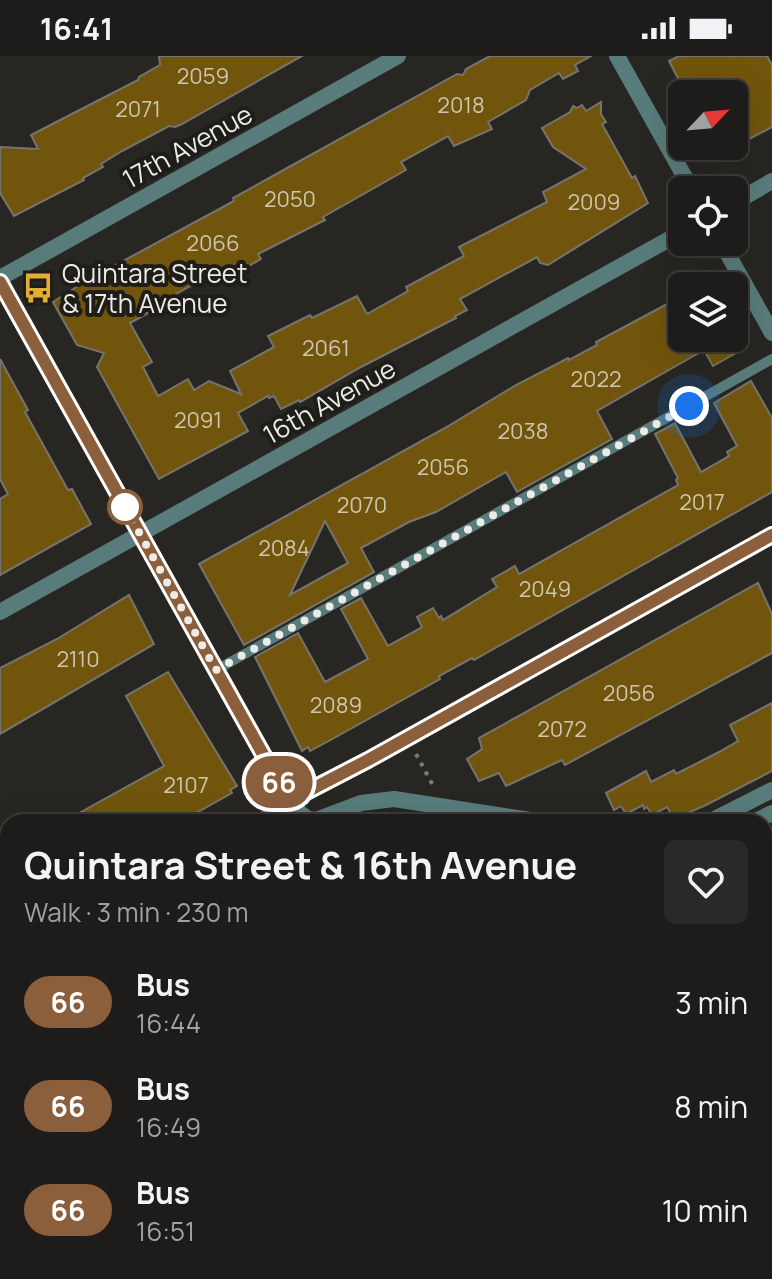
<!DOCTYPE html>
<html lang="en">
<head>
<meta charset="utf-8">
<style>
  :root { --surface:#1e1c1a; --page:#2b2927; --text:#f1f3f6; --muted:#a1a1a2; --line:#3c3a39 }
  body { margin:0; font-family:Manrope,sans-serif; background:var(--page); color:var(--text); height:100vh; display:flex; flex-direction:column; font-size:30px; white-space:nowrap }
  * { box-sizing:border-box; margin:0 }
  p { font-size:26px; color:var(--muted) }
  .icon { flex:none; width:44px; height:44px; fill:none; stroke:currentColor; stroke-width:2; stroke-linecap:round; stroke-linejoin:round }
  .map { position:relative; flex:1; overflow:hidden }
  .panel { position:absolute; left:0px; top:758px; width:772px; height:466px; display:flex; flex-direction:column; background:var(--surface); border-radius:24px 24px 0 0; box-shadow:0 8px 32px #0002,0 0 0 2px var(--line) }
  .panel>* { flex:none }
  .badge { padding:0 16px; border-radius:26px; font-size:28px; line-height:52px }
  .needle { width:52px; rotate:64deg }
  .controls { position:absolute; left:668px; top:24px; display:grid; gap:16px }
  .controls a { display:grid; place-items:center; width:80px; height:80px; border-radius:12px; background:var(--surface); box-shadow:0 8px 32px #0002,0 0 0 2px var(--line); font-size:40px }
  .you { position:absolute; width:40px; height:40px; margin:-20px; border:6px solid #fff; border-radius:50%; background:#1a73e8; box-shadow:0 0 0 12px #1a73e833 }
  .map>.badge { position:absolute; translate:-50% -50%; box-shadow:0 0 0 4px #fff }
  .round { display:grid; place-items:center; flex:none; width:84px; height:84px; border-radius:12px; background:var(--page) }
  .summary { display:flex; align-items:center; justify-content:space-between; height:136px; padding:0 24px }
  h1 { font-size:38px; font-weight:700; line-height:60px }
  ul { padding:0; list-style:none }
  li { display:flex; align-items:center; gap:24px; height:104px; padding:0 24px }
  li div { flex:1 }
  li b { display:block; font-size:30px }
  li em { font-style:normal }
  li .badge { min-width:88px; font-weight:700; text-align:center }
  .status { display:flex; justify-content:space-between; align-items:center; height:56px; padding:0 40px; background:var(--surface); direction:ltr }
  .status svg { height:22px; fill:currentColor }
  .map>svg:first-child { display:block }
</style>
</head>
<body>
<div class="status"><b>16:41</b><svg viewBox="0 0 49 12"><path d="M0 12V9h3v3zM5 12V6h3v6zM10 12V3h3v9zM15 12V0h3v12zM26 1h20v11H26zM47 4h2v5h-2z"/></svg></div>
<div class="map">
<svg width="772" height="1223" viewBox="0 0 772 1223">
  <rect width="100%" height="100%" fill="#282622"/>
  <path fill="#4c531b" d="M772,859V1223H708V1216H764V863Z"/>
  <g fill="#71550c" stroke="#76746e" stroke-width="2" fill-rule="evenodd">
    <path d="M159,0H302L182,68L175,71L169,70L122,95L101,108L103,111L83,122L84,124L14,160L0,137V91L38,93L31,79L138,24L139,21L160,9Z"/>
    <path d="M490,0H591L575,9L578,15L563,23L559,17L530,34L526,44L488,66L492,73L454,90L448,80L401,106L406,114L323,161L325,164L258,198L261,203L247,211L244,206L239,207L216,220L214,217L149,253L150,256L130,267L152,306L143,311L158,340L188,323L194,334L209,325L241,338L230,315L274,291L268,280L310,259L312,262L357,240L367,258L408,235L406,231L464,200L459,191L547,146L543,136L586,113L553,91L542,72L570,56L573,50L577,52L582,49L586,55L601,46V58L606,66L602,68L632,122L635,120L648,147L548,209L540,207L537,201L460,243L467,254L455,260L456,262L361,311L300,346L299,344L281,353L274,340L269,342L268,340L238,357L248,375L159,423L97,311L104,297L77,289L53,246L86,225L234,145L233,142L280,116L457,18L463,19L466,13Z"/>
    <path d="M679,0H767L772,9V71L734,91V38H686L669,5Z"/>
    <path d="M682,240V282H725L734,298L713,310L704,294L597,355L612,383L517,436L506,416L436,456L409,466L361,492L374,516L244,589L199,508L445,372L516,329L568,302L569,304L597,289L596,286ZM325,465L348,507L290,539Z"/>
    <path d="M0,303L28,354L25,356L68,434L72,433L91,468L0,519V443L8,438L0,423Z"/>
    <path d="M751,325L772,362V436L490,595L474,604L472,602L439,620L440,623L327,686L310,695L308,691L302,695L255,601L298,577L325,626L368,603L341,553L361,542L388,590L419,573L422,571L417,561L433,552L439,562L441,560L443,564L497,531L492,523L515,510L519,518L678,429L676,424L678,422L655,378L675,367L701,416L729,400L727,396L737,390L714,347Z"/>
    <path d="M758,527L772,558V597L565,709L562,704L506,730L499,717L479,725L467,703L482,693L479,682Z"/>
    <path d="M129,539L154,588L0,678V612L57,583Z"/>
    <path d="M168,616L237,730L230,734L232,737L180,766H63L164,710L126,640Z"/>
    <path d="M772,647V715L706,749L674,763L667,751L652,759L647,751L644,753L643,749L626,758L621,750L614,754L606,737L646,715L651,726L674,714L676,718L719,696L738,685L730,669Z"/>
  </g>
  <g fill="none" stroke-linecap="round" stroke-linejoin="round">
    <path stroke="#7c7a77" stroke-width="4" stroke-dasharray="4 6" stroke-linecap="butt" d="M416,698L435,733"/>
    <path stroke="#587c7b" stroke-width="10" d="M216,614L772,303"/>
    <g stroke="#587c7b" stroke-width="16">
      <path d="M617,0L692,134"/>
      <path d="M734,147L772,125"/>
      <path d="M721,186L772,277"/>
      <path d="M0,222L398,0"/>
      <path d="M0,226L295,753L308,763L316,764L361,747L394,743L544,766"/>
      <path d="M0,556L682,176"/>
      <path d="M260,766L311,732L368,704L772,479"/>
      <path d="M709,766L772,734"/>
      <path d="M754,766L772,757"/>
      <path d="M0,911L8,907"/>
    </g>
    <g stroke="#587c7b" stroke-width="16">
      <path d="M544,1216L548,1223"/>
      <path d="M76,1223L89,1216"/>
    </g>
  </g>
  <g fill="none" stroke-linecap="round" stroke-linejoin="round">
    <g stroke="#fff" stroke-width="18">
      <path id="line" d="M0,226L289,745L368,704L772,479"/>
    </g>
    <use href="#line" stroke="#8b5e3c" stroke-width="12"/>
    <path stroke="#edebe8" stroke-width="8" stroke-dasharray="0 14.4" d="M125,451L216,614L689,350"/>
  </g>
  <defs>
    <g id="bus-bare" transform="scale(2.4)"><path d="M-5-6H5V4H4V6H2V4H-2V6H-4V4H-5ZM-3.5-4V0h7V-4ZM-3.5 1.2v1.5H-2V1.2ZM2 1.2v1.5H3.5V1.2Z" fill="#e4ad35" stroke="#1f1d18" stroke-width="2.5" paint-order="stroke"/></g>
  </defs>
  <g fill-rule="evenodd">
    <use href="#bus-bare" x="38" y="232"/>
  </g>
  <circle fill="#fff" stroke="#8b5e3c" stroke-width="4" cx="125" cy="451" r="16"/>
  <g text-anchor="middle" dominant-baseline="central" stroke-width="8" stroke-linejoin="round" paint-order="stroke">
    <g font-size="22" fill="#cec6b1">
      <text x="203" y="20">2059</text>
      <text x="461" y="49">2018</text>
      <text x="138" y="53">2071</text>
      <text x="290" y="143">2050</text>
      <text x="594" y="146">2009</text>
      <text x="213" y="187">2066</text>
      <text x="326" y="292">2061</text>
      <text x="596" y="323">2022</text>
      <text x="198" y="364">2091</text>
      <text x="523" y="375">2038</text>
      <text x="443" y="411">2056</text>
      <text x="702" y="446">2017</text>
      <text x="362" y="449">2070</text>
      <text x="284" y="492">2084</text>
      <text x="545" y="533">2049</text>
      <text x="78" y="603">2110</text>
      <text x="629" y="637">2056</text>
      <text x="336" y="649">2089</text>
      <text x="562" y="673">2072</text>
      <text x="186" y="729">2107</text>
    </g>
    <g font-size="26" fill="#edebe8" stroke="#1f1d18">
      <text transform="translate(187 90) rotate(-29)">17th Avenue</text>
      <text transform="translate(329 345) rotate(-29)">16th Avenue</text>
    </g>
    <g font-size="26" fill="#edebe8" stroke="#1f1d18" text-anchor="start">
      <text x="62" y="217">Quintara Street<tspan x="62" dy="30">&amp; 17th Avenue</tspan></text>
    </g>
  </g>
</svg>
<div class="controls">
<a><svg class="needle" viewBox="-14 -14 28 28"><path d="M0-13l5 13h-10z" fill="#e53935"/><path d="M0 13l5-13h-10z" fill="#a1a1a2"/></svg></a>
<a><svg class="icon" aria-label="locate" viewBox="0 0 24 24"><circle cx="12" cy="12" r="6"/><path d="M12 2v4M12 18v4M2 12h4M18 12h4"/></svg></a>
<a><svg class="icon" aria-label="layers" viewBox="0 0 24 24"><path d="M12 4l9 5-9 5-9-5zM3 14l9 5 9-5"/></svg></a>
</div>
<div class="you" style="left:689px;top:350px"></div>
<b class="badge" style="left:279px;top:726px;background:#8b5e3c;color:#fff">66</b>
<section class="panel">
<div class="summary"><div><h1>Quintara Street &amp; 16th Avenue</h1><p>Walk · 3 min · 230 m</p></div><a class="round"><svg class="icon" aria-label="heart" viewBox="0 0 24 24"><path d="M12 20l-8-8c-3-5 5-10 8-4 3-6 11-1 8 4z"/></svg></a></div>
<ul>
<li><span class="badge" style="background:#8b5e3c;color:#fff">66</span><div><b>Bus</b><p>16:44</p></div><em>3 min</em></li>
<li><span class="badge" style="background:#8b5e3c;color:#fff">66</span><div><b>Bus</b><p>16:49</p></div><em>8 min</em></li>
<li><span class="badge" style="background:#8b5e3c;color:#fff">66</span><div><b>Bus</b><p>16:51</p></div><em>10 min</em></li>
</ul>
</section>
</div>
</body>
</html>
